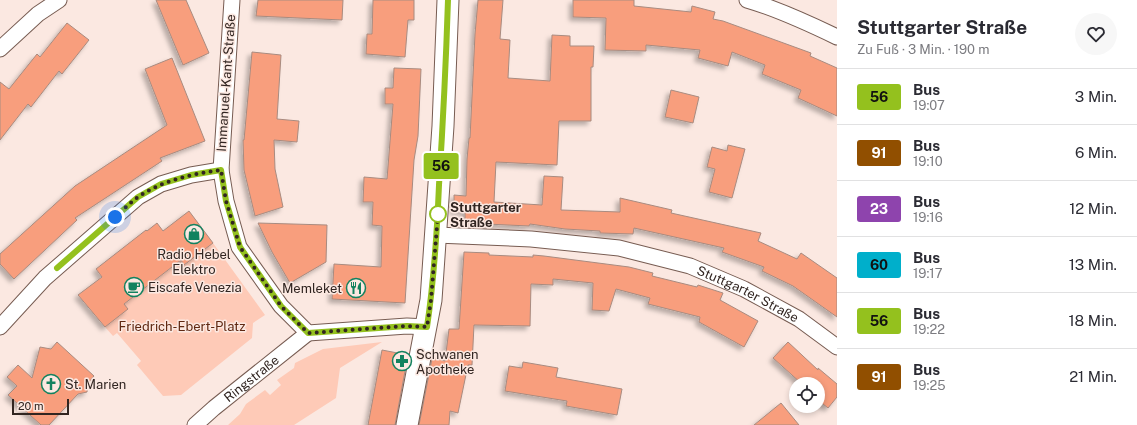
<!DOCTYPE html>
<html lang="de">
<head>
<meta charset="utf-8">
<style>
  :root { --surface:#fff; --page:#f7f7f7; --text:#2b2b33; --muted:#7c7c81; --line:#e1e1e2 }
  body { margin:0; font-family:"Public Sans",sans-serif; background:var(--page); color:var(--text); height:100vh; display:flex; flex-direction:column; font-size:15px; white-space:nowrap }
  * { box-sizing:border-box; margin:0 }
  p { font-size:13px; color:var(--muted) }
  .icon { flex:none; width:22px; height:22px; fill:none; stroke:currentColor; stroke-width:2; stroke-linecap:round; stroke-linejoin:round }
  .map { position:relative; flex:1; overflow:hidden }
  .panel { display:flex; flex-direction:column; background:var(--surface); width:300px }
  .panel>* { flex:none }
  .badge { padding:0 8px; border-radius:3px; font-size:14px; line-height:26px }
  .buttons { position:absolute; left:789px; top:377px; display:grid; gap:8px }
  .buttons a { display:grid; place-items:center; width:36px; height:36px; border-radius:50%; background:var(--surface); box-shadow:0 2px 6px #0003; font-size:20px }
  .scale { position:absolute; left:12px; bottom:10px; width:57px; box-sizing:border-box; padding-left:4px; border:2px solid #312521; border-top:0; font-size:11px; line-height:14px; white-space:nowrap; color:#312521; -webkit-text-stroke:3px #fbe8e1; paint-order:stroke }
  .you { position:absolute; width:20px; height:20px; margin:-10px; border:3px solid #fff; border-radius:50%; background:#1a73e8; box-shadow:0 0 0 6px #1a73e833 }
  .map>.badge { position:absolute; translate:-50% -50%; box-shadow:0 0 0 2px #fff }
  .round { display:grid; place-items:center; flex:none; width:42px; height:42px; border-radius:21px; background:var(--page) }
  .overview { display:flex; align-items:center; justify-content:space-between; height:68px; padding:0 20px }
  h1 { font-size:19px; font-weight:700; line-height:30px }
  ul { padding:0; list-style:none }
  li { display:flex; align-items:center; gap:12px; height:56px; padding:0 20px; border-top:1px solid var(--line) }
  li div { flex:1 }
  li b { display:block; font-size:15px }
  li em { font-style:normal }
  li .badge { min-width:44px; font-weight:700; text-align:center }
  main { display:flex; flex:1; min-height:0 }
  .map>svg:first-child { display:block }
</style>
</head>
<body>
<main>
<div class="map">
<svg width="837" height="425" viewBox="0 0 837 425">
  <defs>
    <filter id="shadow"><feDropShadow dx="-3.5" dy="3.5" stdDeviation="2" flood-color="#0004"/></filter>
  </defs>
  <rect width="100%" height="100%" fill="#fbe8e1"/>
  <g fill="#fecab7">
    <path d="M213,243L265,315L253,323L252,338L181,395L163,396L137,365L141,361L117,333L113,336L105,327L124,304L181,260L184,265Z"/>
    <path d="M382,342L340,368L336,398L294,425H228L240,414L246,404L265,390L270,395L281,385L277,380L294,368L295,363L323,349Z"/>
  </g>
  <g fill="#f89e7d" stroke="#a88b80" filter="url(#shadow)">
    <path d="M156,0H186L209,53L183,65Z"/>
    <path d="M258,0H343L342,20L256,16Z"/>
    <path d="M373,0H414V20H408L405,57L366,54L367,34H372Z"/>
    <path d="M478,0H503L500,39L510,40L508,78L550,81L552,35L570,36V46H594L593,67H591V121H559L557,165L496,162L494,202L542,205L544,176L563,177L561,210L620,212V198L672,210L671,213L761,233L758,241L797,259L801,253L837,278V317L793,286L762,271L764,267L722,252L724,248L634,228L633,234L600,233V231L565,229L530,224L529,226L465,223V211H454V195L466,196L467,159L469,138H470L475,34Z"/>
    <path d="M573,0H634V6L691,12L692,6L715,12L713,19L723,21L811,53L810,56L837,68V116L798,98L801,90L762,74L765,65L732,52L728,66L698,58L700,50L646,45V51L605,50L606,18L573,17Z"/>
    <path d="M67,23L89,40L62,74L59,71L31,107L28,104L0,140V82L9,89L37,54L40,57Z"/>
    <path d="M252,52L281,55L277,119L299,121L297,142L274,140L275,169L283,207L255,216L244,170L243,140H244Z"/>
    <path d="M172,58L205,141L160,158L162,161L75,218L77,220L14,279L0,264V254L75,186L167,125L145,69Z"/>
    <path d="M394,68L421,69L418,136L414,160L405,303L332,299L334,264L381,267L382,226L372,225L373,202H363L364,177L387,179L393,104H385V88H393Z"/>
    <path d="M671,90L699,97L693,123L665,117Z"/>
    <path d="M728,145L745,149L732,198L709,192L715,169L707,167L712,147L727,151Z"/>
    <path d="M189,211L213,243L184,265L181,260L124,304L128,309L105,327L78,295L102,277L96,269L146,230L147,231L157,223L163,231Z"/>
    <path d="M258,223L327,225L326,262L290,283L272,252Z"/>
    <path d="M464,252L489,253V255L533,257V255L544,256L629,267L653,273L652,276L697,287L698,285L723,293L720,300L758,321L744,347L699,322L700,317L648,304L650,298L616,289L609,311L592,310L593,283L553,279V285L531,284L530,326L474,325L472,365H468L458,413L450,411L449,425H419L432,359L435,360V358L445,361L449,329H459Z"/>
    <path d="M57,342L94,376L88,383L87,392L78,394L49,425H41L8,395L17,386L7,377L18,365L32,378L40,347L51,349Z"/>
    <path d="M788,342L818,370V368L837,384V397L828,408L818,400V384H802L773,358Z"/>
    <path d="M382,350L408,355L395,425H368Z"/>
    <path d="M523,362L558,368L556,377L622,389L617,415L566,406L567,401L505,391L509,366L522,368Z"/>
    <path d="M781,403L799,425H754Z"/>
  </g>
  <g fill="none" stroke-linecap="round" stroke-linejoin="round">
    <g stroke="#775c52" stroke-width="17">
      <g id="street">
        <path d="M232,0L221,170L226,201L239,247L281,306L308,333L407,326L427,327"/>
        <path d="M747,0C778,9 808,23 837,37"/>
        <path d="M0,49L38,14L59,0"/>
        <path id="s1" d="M436,235L531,239L619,248L690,266L744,289L799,319L837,347"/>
        <path d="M0,327L45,278L138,197L161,184L191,175L221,170"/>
        <path id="s2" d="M195,425L214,408L308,333"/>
      </g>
    </g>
    <g stroke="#775c52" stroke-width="23">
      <path id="secondary" d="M407,425L431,300L443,126L448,0"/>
    </g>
    <use href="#street" stroke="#fff" stroke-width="15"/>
    <use href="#secondary" stroke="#fff" stroke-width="21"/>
  </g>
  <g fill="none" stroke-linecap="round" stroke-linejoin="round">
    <g stroke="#fff" stroke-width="9">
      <path id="line" d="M57,268L138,197L161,184L191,175L221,170L226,201L240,247L281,306L308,333L407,326L427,327C434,280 437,233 439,185C443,123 446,62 448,0"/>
    </g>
    <use href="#line" stroke="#94c11e" stroke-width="6"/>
    <path stroke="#312521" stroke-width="4" stroke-dasharray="0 7.2" d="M115,217C123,210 130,203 138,197C163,180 192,174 221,170L226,201L240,247L281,306L308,333L407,326L427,327L431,300L438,214"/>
  </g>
  <defs>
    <g id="shop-ring" transform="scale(1)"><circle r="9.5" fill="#fbe8e1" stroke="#12825f" stroke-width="1.5"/><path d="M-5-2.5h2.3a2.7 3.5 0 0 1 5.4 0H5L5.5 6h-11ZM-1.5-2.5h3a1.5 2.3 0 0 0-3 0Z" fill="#12825f"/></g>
    <g id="cafe-ring" transform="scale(1)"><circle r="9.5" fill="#fbe8e1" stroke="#12825f" stroke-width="1.5"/><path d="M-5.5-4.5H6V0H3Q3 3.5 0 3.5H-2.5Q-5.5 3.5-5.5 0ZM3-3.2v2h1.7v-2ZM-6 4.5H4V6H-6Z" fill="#12825f"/></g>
    <g id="restaurant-ring" transform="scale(1)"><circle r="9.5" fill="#fbe8e1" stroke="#12825f" stroke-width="1.5"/><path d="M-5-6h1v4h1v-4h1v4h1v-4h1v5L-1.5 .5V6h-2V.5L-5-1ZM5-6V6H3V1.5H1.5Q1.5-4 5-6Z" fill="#12825f"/></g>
    <g id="pharmacy-ring" transform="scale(1)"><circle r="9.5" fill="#fbe8e1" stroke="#12825f" stroke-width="1.5"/><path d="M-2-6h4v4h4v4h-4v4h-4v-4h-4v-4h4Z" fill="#12825f"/></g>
    <g id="church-ring" transform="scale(1)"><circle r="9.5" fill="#fbe8e1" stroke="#12825f" stroke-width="1.5"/><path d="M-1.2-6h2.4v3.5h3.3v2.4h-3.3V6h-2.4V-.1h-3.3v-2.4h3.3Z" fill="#12825f"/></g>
  </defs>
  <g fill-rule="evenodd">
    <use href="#shop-ring" x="194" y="234"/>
    <use href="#cafe-ring" x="134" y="287"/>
    <use href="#restaurant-ring" x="356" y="288"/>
    <use href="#pharmacy-ring" x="402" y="361"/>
    <use href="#church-ring" x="51" y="384"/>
  </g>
  <circle fill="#fff" stroke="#94c11e" stroke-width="2" cx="438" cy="214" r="8"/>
  <g text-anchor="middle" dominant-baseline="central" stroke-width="3" stroke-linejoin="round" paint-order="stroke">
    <g font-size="13" fill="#312521" stroke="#fbe8e1">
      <text transform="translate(226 83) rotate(-86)">Immanuel-Kant-Straße</text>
      <text stroke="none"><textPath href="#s1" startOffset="321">Stuttgarter Straße</textPath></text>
      <text stroke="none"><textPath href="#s2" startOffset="73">Ringstraße</textPath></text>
    </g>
    <g font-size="13" font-weight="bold" fill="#312521" stroke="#fbe8e1" text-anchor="start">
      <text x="450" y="207">Stuttgarter<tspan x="450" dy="15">Straße</tspan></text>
    </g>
    <g font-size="13" fill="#312521" stroke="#fbe8e1" text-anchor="start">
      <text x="194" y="254" text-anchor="middle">Radio Hebel<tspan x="194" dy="15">Elektro</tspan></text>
      <text x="148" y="287">Eiscafe Venezia</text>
      <text x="342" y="288" text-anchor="end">Memleket</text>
      <text x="416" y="354">Schwanen<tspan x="416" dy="15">Apotheke</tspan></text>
      <text x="65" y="384">St. Marien</text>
    </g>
    <g font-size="13" fill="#602812" stroke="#fbe8e1">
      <text x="182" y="326">Friedrich-Ebert-Platz</text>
    </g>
  </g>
</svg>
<div class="buttons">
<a><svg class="icon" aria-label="locate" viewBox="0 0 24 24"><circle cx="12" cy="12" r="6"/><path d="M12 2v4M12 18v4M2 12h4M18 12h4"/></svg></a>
</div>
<div class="scale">20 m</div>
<div class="you" style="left:115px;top:217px"></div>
<b class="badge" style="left:441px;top:166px;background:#94c11e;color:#111">56</b>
</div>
<section class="panel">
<div class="overview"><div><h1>Stuttgarter Straße</h1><p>Zu Fuß · 3 Min. · 190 m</p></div><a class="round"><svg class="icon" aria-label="heart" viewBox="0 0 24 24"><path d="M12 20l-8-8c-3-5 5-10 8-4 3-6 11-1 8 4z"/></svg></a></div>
<ul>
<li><span class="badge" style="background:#94c11e;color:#111">56</span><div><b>Bus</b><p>19:07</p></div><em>3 Min.</em></li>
<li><span class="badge" style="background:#914f00;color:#fff">91</span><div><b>Bus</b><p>19:10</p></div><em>6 Min.</em></li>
<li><span class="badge" style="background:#8e44ad;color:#fff">23</span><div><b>Bus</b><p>19:16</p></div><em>12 Min.</em></li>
<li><span class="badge" style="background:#00afcb;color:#111">60</span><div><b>Bus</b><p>19:17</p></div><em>13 Min.</em></li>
<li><span class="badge" style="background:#94c11e;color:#111">56</span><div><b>Bus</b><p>19:22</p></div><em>18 Min.</em></li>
<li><span class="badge" style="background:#914f00;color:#fff">91</span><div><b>Bus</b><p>19:25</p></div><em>21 Min.</em></li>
</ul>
</section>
</main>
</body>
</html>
